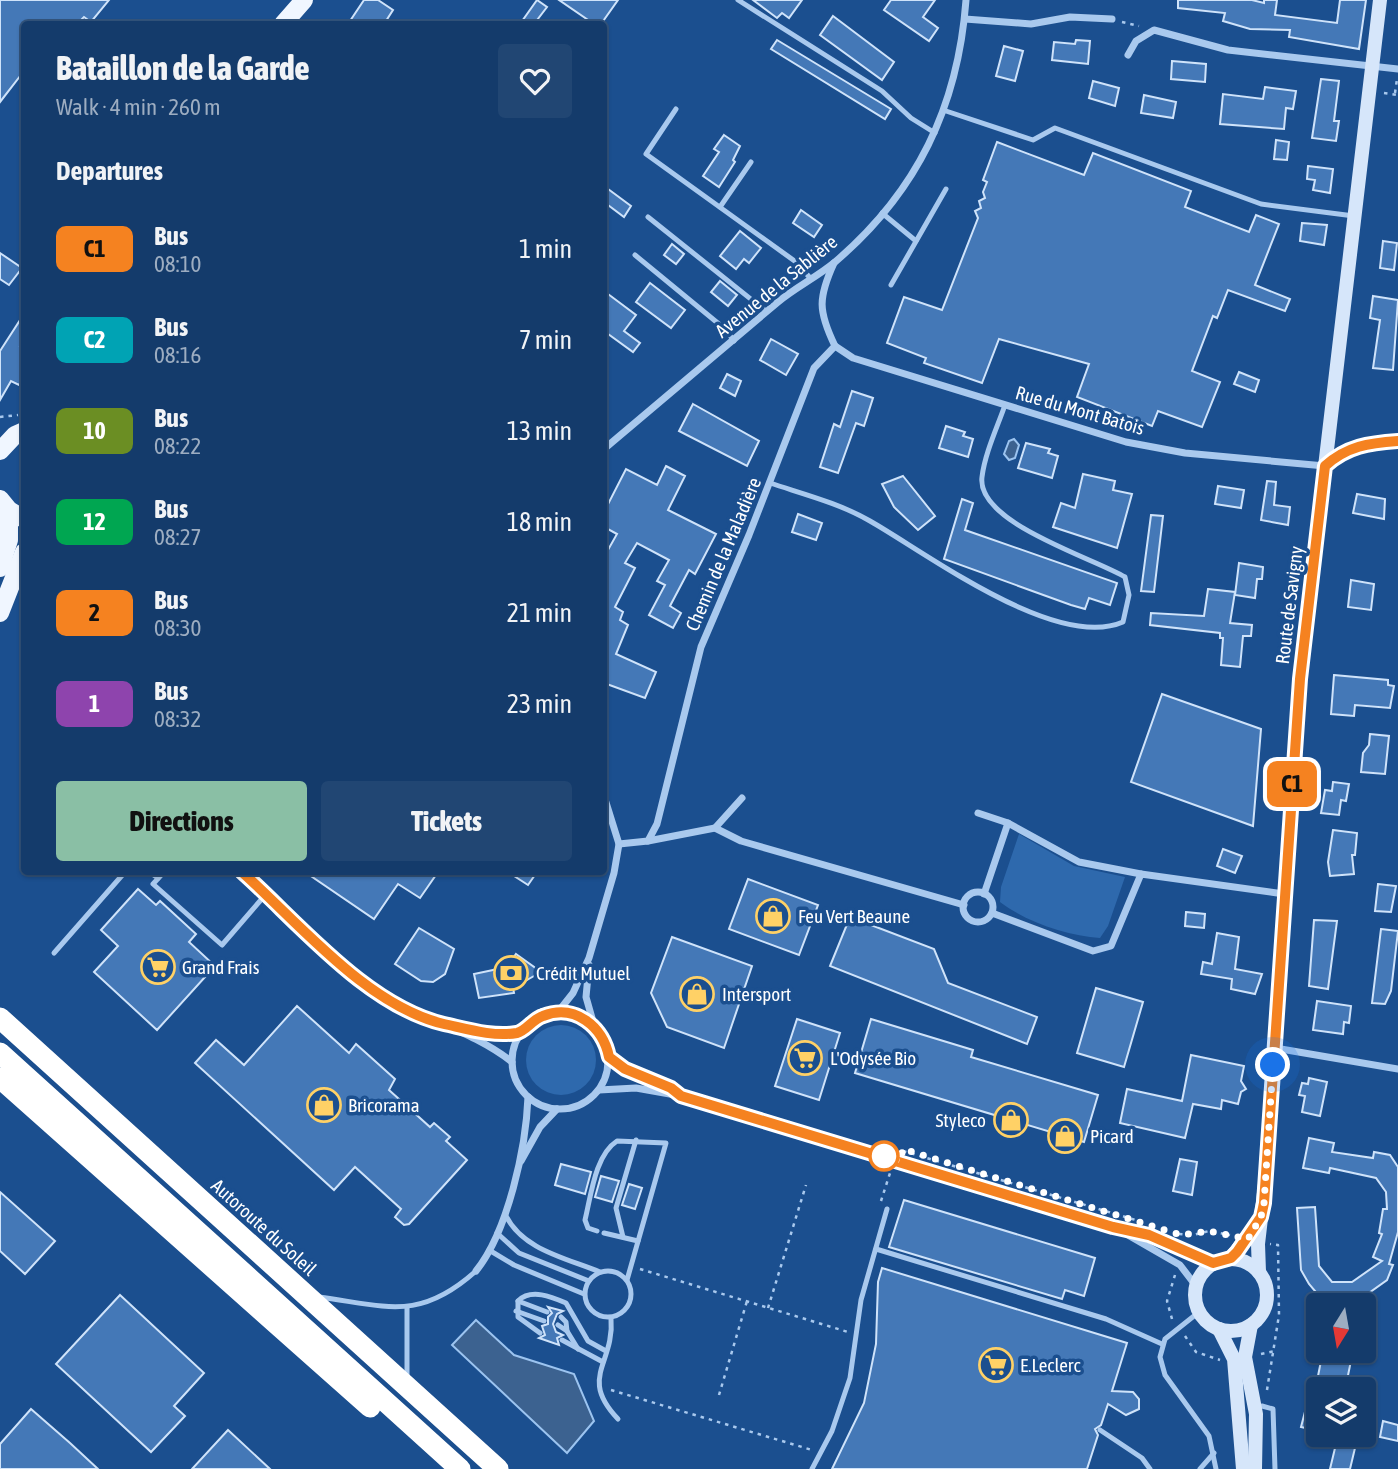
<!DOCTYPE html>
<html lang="en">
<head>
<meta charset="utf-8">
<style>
  :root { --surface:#143b6b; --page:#214673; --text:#f1f3f6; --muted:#9dadc1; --line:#33557e; --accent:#8abfa5 }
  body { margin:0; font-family:"Asap Condensed",sans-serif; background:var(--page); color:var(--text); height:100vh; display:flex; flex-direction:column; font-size:26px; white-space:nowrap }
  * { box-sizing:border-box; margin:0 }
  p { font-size:23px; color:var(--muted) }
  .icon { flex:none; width:38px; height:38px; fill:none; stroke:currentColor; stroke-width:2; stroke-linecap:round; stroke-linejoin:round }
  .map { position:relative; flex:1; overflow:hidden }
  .sheet { position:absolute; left:21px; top:21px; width:586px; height:854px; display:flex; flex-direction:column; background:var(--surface); border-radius:7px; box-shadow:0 2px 5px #0004,0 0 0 2px var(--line) }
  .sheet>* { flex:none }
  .badge { padding:0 14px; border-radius:10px; font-size:24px; line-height:46px }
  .needle { width:46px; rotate:191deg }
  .controls { position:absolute; left:1306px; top:1293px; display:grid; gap:14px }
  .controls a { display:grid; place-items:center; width:70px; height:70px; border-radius:7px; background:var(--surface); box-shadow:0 2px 5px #0004,0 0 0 2px var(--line); font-size:35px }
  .you { position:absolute; width:35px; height:35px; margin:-18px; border:5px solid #fff; border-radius:50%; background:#1a73e8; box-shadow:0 0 0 10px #1a73e833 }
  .map>.badge { position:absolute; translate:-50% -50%; box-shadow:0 0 0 4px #fff }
  h2 { padding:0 35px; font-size:26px; line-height:63px }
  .round { display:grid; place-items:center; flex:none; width:74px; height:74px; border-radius:7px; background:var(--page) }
  .summary { display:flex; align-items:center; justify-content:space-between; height:119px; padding:0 35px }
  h1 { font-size:33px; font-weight:800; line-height:52px }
  .button { display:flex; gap:14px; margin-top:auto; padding:14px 35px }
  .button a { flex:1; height:80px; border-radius:7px; background:var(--accent); color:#111; font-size:28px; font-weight:800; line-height:80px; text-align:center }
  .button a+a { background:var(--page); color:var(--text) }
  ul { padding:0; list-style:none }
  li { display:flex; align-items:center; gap:21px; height:91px; padding:0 35px }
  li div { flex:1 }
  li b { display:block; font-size:26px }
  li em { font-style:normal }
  li .badge { min-width:77px; font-weight:700; text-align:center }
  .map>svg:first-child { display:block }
</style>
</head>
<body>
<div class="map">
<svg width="1398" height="1469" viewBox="0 0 1398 1469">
  <rect width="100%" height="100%" fill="#1b4f8f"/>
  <g fill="#2e69ad">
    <path d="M1019,834L1074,866L1125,877L1108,926L1100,938C1068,936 1026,922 1000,902L1001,887Z"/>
    <circle cx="561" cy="1060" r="35"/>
  </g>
  <g fill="#3c6290" stroke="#9cc4f0" stroke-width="2">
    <path d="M1014,439L1019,445L1015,458L1009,460L1004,454L1009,441Z"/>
    <path d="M476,1320L514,1355L574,1374L594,1421L567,1453L452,1345Z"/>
  </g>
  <g fill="#4478b7" stroke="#cfe3fa" stroke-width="2">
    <path d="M0,0H109L91,22L84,17L77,24H24V71L0,102Z"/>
    <path d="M364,0H378L393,10L384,24H348Z"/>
    <path d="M537,0L547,7L534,24H520Z"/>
    <path d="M559,0H618L601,24H594Z"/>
    <path d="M753,0H802L789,18L782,13L777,18Z"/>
    <path d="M891,0H935L923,17L938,28L929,41L884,10Z"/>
    <path d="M1178,0H1252L1264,3V0H1277L1275,15L1337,23L1340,0H1366L1359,49L1289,37L1290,30L1250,29L1223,21L1225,13L1178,8Z"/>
    <path d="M833,16L894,62L882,80L820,35Z"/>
    <path d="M777,40L891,109L885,119L771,49Z"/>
    <path d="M1076,40L1090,41L1088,64L1052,60L1054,42L1075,44Z"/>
    <path d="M1004,46L1023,51L1015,81L996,76Z"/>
    <path d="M1172,61L1206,64L1205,82L1171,79Z"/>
    <path d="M1321,79L1339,81L1334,121H1339L1336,141L1312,138Z"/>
    <path d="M1093,81L1119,88L1115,106L1089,98Z"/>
    <path d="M1265,87L1296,91L1293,109L1286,108L1284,129L1220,124L1223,94L1263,99Z"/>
    <path d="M1144,95L1176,102L1173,118L1141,113Z"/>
    <path d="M724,135L740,146L733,160L735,162L719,187L703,176L719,152L714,149Z"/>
    <path d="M1276,140L1289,142L1287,160L1274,159Z"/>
    <path d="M997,142L1084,175L1093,153L1191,191L1185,207L1249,232L1256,215L1279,224L1255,285L1290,299L1285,311L1228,290L1217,318L1213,316L1192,371L1220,382L1202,427L1158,411L1152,426L1077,397L1089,364L999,339L982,383L924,363L926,358L887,343L904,297L942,310L978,218L975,211L981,208L979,201L985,198L983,192L987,182L983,180Z"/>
    <path d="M1308,166L1333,169L1330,193L1313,190L1315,180L1307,179Z"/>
    <path d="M604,186L631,206L624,217L604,202Z"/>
    <path d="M801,210L822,225L814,237L793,223Z"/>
    <path d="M1302,223L1327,225L1324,245L1300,241Z"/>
    <path d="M740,231L761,248L749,263L744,259L736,269L720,256Z"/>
    <path d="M1383,241L1397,243L1394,270L1380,268Z"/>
    <path d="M672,244L684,254L676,264L664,255Z"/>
    <path d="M0,253L22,268L9,285L0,279Z"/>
    <path d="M720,281L737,295L728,306L711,292Z"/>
    <path d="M650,283L685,310L671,328L636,302Z"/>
    <path d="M604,291L636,315L624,331L640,343L633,352L604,331Z"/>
    <path d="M1373,296L1398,300L1393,370L1373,368L1380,320L1370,318Z"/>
    <path d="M24,314V339L20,346L24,349V376L19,385L11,381L0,400V351Z"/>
    <path d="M771,339L798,354L786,375L760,360Z"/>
    <path d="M1239,372L1259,380L1255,392L1234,384Z"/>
    <path d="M727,374L741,381L735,396L720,388Z"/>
    <path d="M852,391L873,398L864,426L856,423L838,473L820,467L834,424L840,427Z"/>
    <path d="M693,404L759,441L747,466L679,431Z"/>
    <path d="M946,426L965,432L963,436L973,439L968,457L939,448Z"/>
    <path d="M1026,443L1050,449L1048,453L1058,456L1052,478L1018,468Z"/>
    <path d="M666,466L685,476L668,510L716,534L695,574L689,570L670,606L681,613L673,628L649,615L665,585L657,581L669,560L637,543L625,563L635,568L615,607L623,612L620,620L628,625L616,654L656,672L645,698L604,683V557L617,534L604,527V512L626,469L657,485Z"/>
    <path d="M1083,474L1115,481L1113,490L1132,494L1117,548L1053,527L1061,503L1075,508Z"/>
    <path d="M903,476L935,516L918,530L894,507L882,484Z"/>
    <path d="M1267,481L1276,482L1274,505L1290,507L1288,525L1261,520Z"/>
    <path d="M1218,486L1244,490L1241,508L1215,504Z"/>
    <path d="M1357,494L1385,499L1384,519L1353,513Z"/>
    <path d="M962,499L973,503L965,530L1117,583L1110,605L1089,598L1085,609L1071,605L944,559Z"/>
    <path d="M798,514L822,523L816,540L792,532Z"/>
    <path d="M1151,515L1163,516L1154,592L1141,591Z"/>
    <path d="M1239,563L1263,567L1262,579H1257L1255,598L1235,595Z"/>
    <path d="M1351,580L1374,584L1371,610L1348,607Z"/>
    <path d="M1208,589L1235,592L1230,623L1252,625L1251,636H1243L1240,667L1221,665L1223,638H1220V633L1150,625L1151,613L1204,616Z"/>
    <path d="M1334,675L1388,680V685L1394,686L1390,708L1355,705L1354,716L1331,714Z"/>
    <path d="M1162,694L1261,729L1253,826L1131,782Z"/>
    <path d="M1370,734L1389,736L1385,774L1361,772L1363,753L1369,745Z"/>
    <path d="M1333,782L1349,784L1346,801L1341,800L1339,815L1321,813L1325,790L1332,791Z"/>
    <path d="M1333,830L1357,833L1355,855H1352L1354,874L1330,876L1328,862Z"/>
    <path d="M1223,849L1242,856L1235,873L1217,866Z"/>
    <path d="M305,872H438L420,898L398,884L374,919Z"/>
    <path d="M508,872H537L528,885Z"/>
    <path d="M748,879L818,905L799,955L729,929Z"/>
    <path d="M1378,884L1396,886L1391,912L1375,911Z"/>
    <path d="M138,889L156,905L160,901L196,934L189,942L215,966L157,1030L94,972L118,946L101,930Z"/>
    <path d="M1186,912L1205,914L1204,928L1185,926Z"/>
    <path d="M850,917L934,949L948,983L1037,1017L1027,1044L830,966Z"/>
    <path d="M1314,920L1337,921L1328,989L1309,986Z"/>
    <path d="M419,928L454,949L445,974L433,982L421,981L395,964Z"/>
    <path d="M1381,929L1398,931L1391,991L1385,1004L1372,1003Z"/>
    <path d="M1217,933L1239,937L1235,969L1262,974L1255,994L1231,989L1232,979L1201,974L1203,962L1212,964Z"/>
    <path d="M672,937L752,966L724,1048L667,1027L651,993Z"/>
    <path d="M516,954L541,972L513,988L514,993L479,998L474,974L507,967Z"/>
    <path d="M1096,988L1143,1002L1124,1067L1077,1053Z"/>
    <path d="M1317,1001L1351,1006L1349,1023L1344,1022L1343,1034L1313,1030Z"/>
    <path d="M297,1006L349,1053L356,1044L395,1079L389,1090L430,1127L434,1123L450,1137L446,1141L467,1160L409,1224L404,1225L395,1217L401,1209L355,1167L334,1190L195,1063L216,1040L244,1065Z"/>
    <path d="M797,1019L840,1033L819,1100L775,1086Z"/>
    <path d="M871,1019L973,1050L971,1057L1098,1095L1084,1142L855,1073Z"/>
    <path d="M1191,1055L1244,1066L1241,1081L1246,1089L1241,1092L1238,1104L1222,1100L1221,1109L1193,1104L1185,1138L1120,1123L1127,1089L1182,1101Z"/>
    <path d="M1309,1078L1327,1082L1320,1116L1302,1112L1305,1096L1299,1095L1302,1083L1308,1084Z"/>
    <path d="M1309,1138L1334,1143L1332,1152L1373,1158L1374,1152L1390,1155L1398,1167V1232L1389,1264L1393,1265L1387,1280L1359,1300H1327L1323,1295L1320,1297L1309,1284L1301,1270L1297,1208L1315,1207L1319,1266L1332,1282H1352L1382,1261L1373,1257L1382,1234L1379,1233L1383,1209H1387L1386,1192L1376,1178L1330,1168L1329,1173L1303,1168Z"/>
    <path d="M1180,1159L1197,1162L1192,1195L1173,1191Z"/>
    <path d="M561,1164L591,1172L585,1194L555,1185Z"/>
    <path d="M601,1176L619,1181L612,1202L595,1197Z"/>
    <path d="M629,1184L642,1188L635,1209L622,1205Z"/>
    <path d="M0,1192L55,1241L25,1274L0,1251Z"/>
    <path d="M904,1200L1095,1258L1084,1296L1065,1290L1062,1299L889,1247Z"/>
    <path d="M882,1268L1127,1343L1112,1391L1133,1392L1139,1399V1409L1126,1415L1108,1404L1101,1425L1095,1429L1098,1435L1087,1469H832L864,1403L876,1344L878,1282Z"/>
    <path d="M120,1295L204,1373L174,1406L185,1416L151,1452L56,1364Z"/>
    <path d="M548,1307L563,1311L557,1314L553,1324L556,1332L563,1335L557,1338L559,1345L539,1338L545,1335L542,1326L548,1324V1317L552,1313Z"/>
    <path d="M1323,1351H1353L1345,1390H1318V1431L1301,1427L1312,1385L1316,1386Z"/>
    <path d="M31,1409L70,1443L98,1469H0V1444Z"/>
    <path d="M1383,1421L1398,1425V1441L1380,1437Z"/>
    <path d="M228,1430L270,1469H192Z"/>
    <path d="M1336,1444L1355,1448L1350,1469H1330Z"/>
  </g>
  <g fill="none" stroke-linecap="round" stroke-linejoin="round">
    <g stroke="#a9c9ee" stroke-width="2.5" stroke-dasharray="3.5 5" stroke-linecap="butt">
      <path d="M1122,22L1139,26"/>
      <path d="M1384,93L1398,95"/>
      <path d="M1395,93L1397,79"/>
      <path d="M0,417L18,415"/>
      <path d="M903,1151L1139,1221"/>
      <path d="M881,1201L891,1170"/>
      <path d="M1179,1234L1193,1235L1209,1231L1230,1235"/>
      <path d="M640,1269L848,1332"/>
      <path d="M768,1308L806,1185"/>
      <path d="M1172,1319L1167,1301L1175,1275"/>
      <path d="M1185,1336L1196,1352L1220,1360"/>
      <path d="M1261,1354L1275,1351"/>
      <path d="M611,1390L812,1450"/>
      <path d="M1267,1390L1279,1315L1278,1245L1270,1244"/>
      <path d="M719,1395L747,1301"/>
    </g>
    <g stroke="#a9c9ee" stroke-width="5">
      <path d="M738,0L882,91L911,118L935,133"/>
      <path d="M676,109L646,154L796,262L811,279"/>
      <path d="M943,110L1033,140L1055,128L1261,204L1354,216"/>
      <path d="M720,207L751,162"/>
      <path d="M882,213L916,241"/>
      <path d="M648,217L767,312"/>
      <path d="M635,255L725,329L734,341"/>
      <path d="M891,285L946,189"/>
      <path d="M770,483C803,494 839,503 870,521C928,554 1056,651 1123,622L1129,595L1125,577C1094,558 976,523 982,477C985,453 997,428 1005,405"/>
      <path d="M149,872L158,878"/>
      <path d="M164,872L153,884L222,945L266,894"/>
      <path d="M54,953L125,872"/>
      <path d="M505,1214C522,1250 566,1258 600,1272"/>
      <path d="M597,1231L588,1228L585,1220C591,1196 595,1155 617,1141L666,1143L627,1280"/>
      <path d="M497,1233L519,1253L589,1281"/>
      <path d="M604,1233L638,1241"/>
      <path d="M623,1237L616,1208L636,1140"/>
      <path d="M876,1249L1106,1319L1162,1344"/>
      <path d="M489,1250L514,1265L584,1294"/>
      <circle cx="608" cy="1294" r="23"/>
      <path d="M319,1297C387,1306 419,1322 476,1271"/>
      <path d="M518,1301L547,1312"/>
      <path d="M516,1311L544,1321"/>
      <path d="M1199,1312L1165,1339L1160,1357L1165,1375L1209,1436L1216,1469"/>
      <path d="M561,1317L566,1322L567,1331"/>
      <path d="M611,1318C615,1364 578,1377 618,1419"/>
      <path d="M558,1325L567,1331L578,1349"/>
      <path d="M540,1333L518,1317V1301C531,1288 552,1297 566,1303L588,1341L606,1351"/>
      <path d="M562,1340L603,1362"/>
      <path d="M407,1378V1308"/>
      <path d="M1262,1406L1273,1409L1275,1469"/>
      <path d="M1100,1430L1142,1458L1150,1469"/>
      <path d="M812,1469L832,1431L850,1378L861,1300L887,1209"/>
      <path d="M1200,1469L1214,1453"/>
    </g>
    <g stroke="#a9c9ee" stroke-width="7">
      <path d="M965,19L1031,24L1070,17L1112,19"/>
      <path d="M1128,55L1136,41L1154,30L1228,50L1398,69"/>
      <path d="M835,346L853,358L1126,442L1185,453L1325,466L1351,448L1370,443L1398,441"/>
      <path d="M604,449C662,400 720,351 778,302C796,287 817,277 835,262C917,192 958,107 966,0"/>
      <path d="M978,813L1008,823L1079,862L1141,874"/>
      <path d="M715,828L742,798"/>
      <path d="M648,841L715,828L741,841L964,905"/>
      <path d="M619,844L648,841L657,824L701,647L749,535L814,368L835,346C818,311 818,298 834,263"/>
      <path d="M242,872C287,913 330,964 383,995C425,1020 474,1032 512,1062"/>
      <circle cx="978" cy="907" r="15"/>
      <path d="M984,894L1008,823"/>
      <path d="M992,913L1093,951L1111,946L1141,874L1284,894"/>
      <path d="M589,965L586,997L594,1025"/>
      <path d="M558,1012L573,993L589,958L614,873L619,844L604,796"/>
      <circle cx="560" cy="1061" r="48"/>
      <path d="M446,1024L486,1033L521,1032"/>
      <path d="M1275,1048L1398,1069"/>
      <path d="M609,1057L625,1069L681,1096"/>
      <path d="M599,1090L636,1088L681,1096L1113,1227L1168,1242L1213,1263"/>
      <path d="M521,1161L540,1127L557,1109"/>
      <path d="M1114,1227L1180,1265L1196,1286"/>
      <path d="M476,1271C508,1231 526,1148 528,1097"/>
    </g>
    <g stroke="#d6e6fa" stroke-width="14">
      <path d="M1231,1258L1258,1222"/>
      <circle cx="1231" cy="1295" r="36"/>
      <path d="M1259,1272L1258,1244L1265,1184L1300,679L1380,0"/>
      <path d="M1251,1325L1245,1357L1256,1414L1255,1469"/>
      <path d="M1219,1329L1234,1359L1243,1469"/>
    </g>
    <g stroke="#f0f6ff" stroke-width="18">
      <path d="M283,24L304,0"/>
      <path d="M0,451L15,435L24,431"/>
      <path d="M0,499L9,510L24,519"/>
      <path d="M0,568L9,540V510"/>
      <path d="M0,613L24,552"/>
    </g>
    <g stroke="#fff" stroke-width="21">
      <path d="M0,1018L498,1469"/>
      <path d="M0,1053L460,1469"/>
      <path d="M0,1078L370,1407"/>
    </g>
  </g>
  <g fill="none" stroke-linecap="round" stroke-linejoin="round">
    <g stroke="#fff" stroke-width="16">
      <path id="line" d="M242,872C299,923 367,1006 444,1024C467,1029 493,1037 517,1033C526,1031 533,1019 543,1016C575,1003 603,1027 609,1057L625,1069L671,1088L681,1096L1113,1227L1149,1235L1213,1263L1231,1258L1237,1252L1261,1217L1264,1203L1300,679L1325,466C1347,446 1369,443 1398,441"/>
    </g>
    <use href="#line" stroke="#f58220" stroke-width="10"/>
    <path stroke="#fff" stroke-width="7" stroke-dasharray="0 12.6" d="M884,1156L900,1161L903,1149L1181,1235L1209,1231L1248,1239L1261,1217L1264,1203L1273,1065"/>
  </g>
  <defs>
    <g id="shop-ring" transform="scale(1.75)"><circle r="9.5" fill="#1b4f8f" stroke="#ffd166" stroke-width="1.5"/><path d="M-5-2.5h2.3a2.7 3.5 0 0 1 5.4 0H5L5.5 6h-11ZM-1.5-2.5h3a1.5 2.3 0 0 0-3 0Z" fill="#ffd166"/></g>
    <g id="supermarket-ring" transform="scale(1.75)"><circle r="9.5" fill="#1b4f8f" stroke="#ffd166" stroke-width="1.5"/><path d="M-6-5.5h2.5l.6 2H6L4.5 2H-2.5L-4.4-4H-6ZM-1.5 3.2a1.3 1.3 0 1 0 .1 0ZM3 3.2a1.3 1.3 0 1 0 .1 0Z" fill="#ffd166"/></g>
    <g id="bank-ring" transform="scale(1.75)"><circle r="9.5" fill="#1b4f8f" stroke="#ffd166" stroke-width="1.5"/><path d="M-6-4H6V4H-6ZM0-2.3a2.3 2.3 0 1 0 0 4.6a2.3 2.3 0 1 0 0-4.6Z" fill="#ffd166"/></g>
  </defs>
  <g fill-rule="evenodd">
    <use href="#shop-ring" x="773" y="916"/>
    <use href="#supermarket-ring" x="158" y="967"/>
    <use href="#bank-ring" x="511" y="973"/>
    <use href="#shop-ring" x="697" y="994"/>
    <use href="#supermarket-ring" x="805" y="1058"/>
    <use href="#shop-ring" x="324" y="1105"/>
    <use href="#shop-ring" x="1011" y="1120"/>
    <use href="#shop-ring" x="1065" y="1136"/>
    <use href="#supermarket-ring" x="996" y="1365"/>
  </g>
  <circle fill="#fff" stroke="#f58220" stroke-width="3.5" cx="884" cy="1156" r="14"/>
  <g text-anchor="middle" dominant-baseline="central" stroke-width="7" stroke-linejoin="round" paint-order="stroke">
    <g font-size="19" fill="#fff" stroke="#1b4f8f">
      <text transform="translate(776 286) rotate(-39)">Avenue de la Sablière</text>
      <text transform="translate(1080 410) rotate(16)">Rue du Mont Batois</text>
      <text transform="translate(723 554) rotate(-67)">Chemin de la Maladière</text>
      <text transform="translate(1289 605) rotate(-83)">Route de Savigny</text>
      <text transform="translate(264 1227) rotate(42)">Autoroute du Soleil</text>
    </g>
    <g font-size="19" fill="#fff" stroke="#1b4f8f" text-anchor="start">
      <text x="798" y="916">Feu Vert Beaune</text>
      <text x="182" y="967">Grand Frais</text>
      <text x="536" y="973">Crédit Mutuel</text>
      <text x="722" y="994">Intersport</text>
      <text x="830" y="1058">L'Odysée Bio</text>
      <text x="348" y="1105">Bricorama</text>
      <text x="986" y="1120" text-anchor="end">Styleco</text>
      <text x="1090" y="1136">Picard</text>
      <text x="1020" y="1365">E.Leclerc</text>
    </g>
  </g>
</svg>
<div class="controls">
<a><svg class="needle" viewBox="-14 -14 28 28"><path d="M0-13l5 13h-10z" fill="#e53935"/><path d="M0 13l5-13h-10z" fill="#9dadc1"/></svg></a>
<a><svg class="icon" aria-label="layers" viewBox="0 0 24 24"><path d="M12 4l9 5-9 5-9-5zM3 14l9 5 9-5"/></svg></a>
</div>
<div class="you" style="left:1273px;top:1065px"></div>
<b class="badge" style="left:1292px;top:784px;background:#f58220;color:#111">C1</b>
<section class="sheet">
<div class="summary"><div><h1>Bataillon de la Garde</h1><p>Walk · 4 min · 260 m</p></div><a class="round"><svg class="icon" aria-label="heart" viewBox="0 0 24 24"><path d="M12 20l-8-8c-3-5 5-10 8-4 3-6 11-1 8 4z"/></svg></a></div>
<h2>Departures</h2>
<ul>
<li><span class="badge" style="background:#f58220;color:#111">C1</span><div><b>Bus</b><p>08:10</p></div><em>1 min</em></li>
<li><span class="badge" style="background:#00a3b4;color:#fff">C2</span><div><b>Bus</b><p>08:16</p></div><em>7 min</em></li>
<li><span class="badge" style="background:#6b8e23;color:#fff">10</span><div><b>Bus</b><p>08:22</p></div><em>13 min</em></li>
<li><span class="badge" style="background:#00a651;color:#fff">12</span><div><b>Bus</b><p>08:27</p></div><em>18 min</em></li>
<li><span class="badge" style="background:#f58220;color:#111">2</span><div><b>Bus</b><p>08:30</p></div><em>21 min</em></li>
<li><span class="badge" style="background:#8e44ad;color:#fff">1</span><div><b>Bus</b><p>08:32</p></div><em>23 min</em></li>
</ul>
<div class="button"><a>Directions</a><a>Tickets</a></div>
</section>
</div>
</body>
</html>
